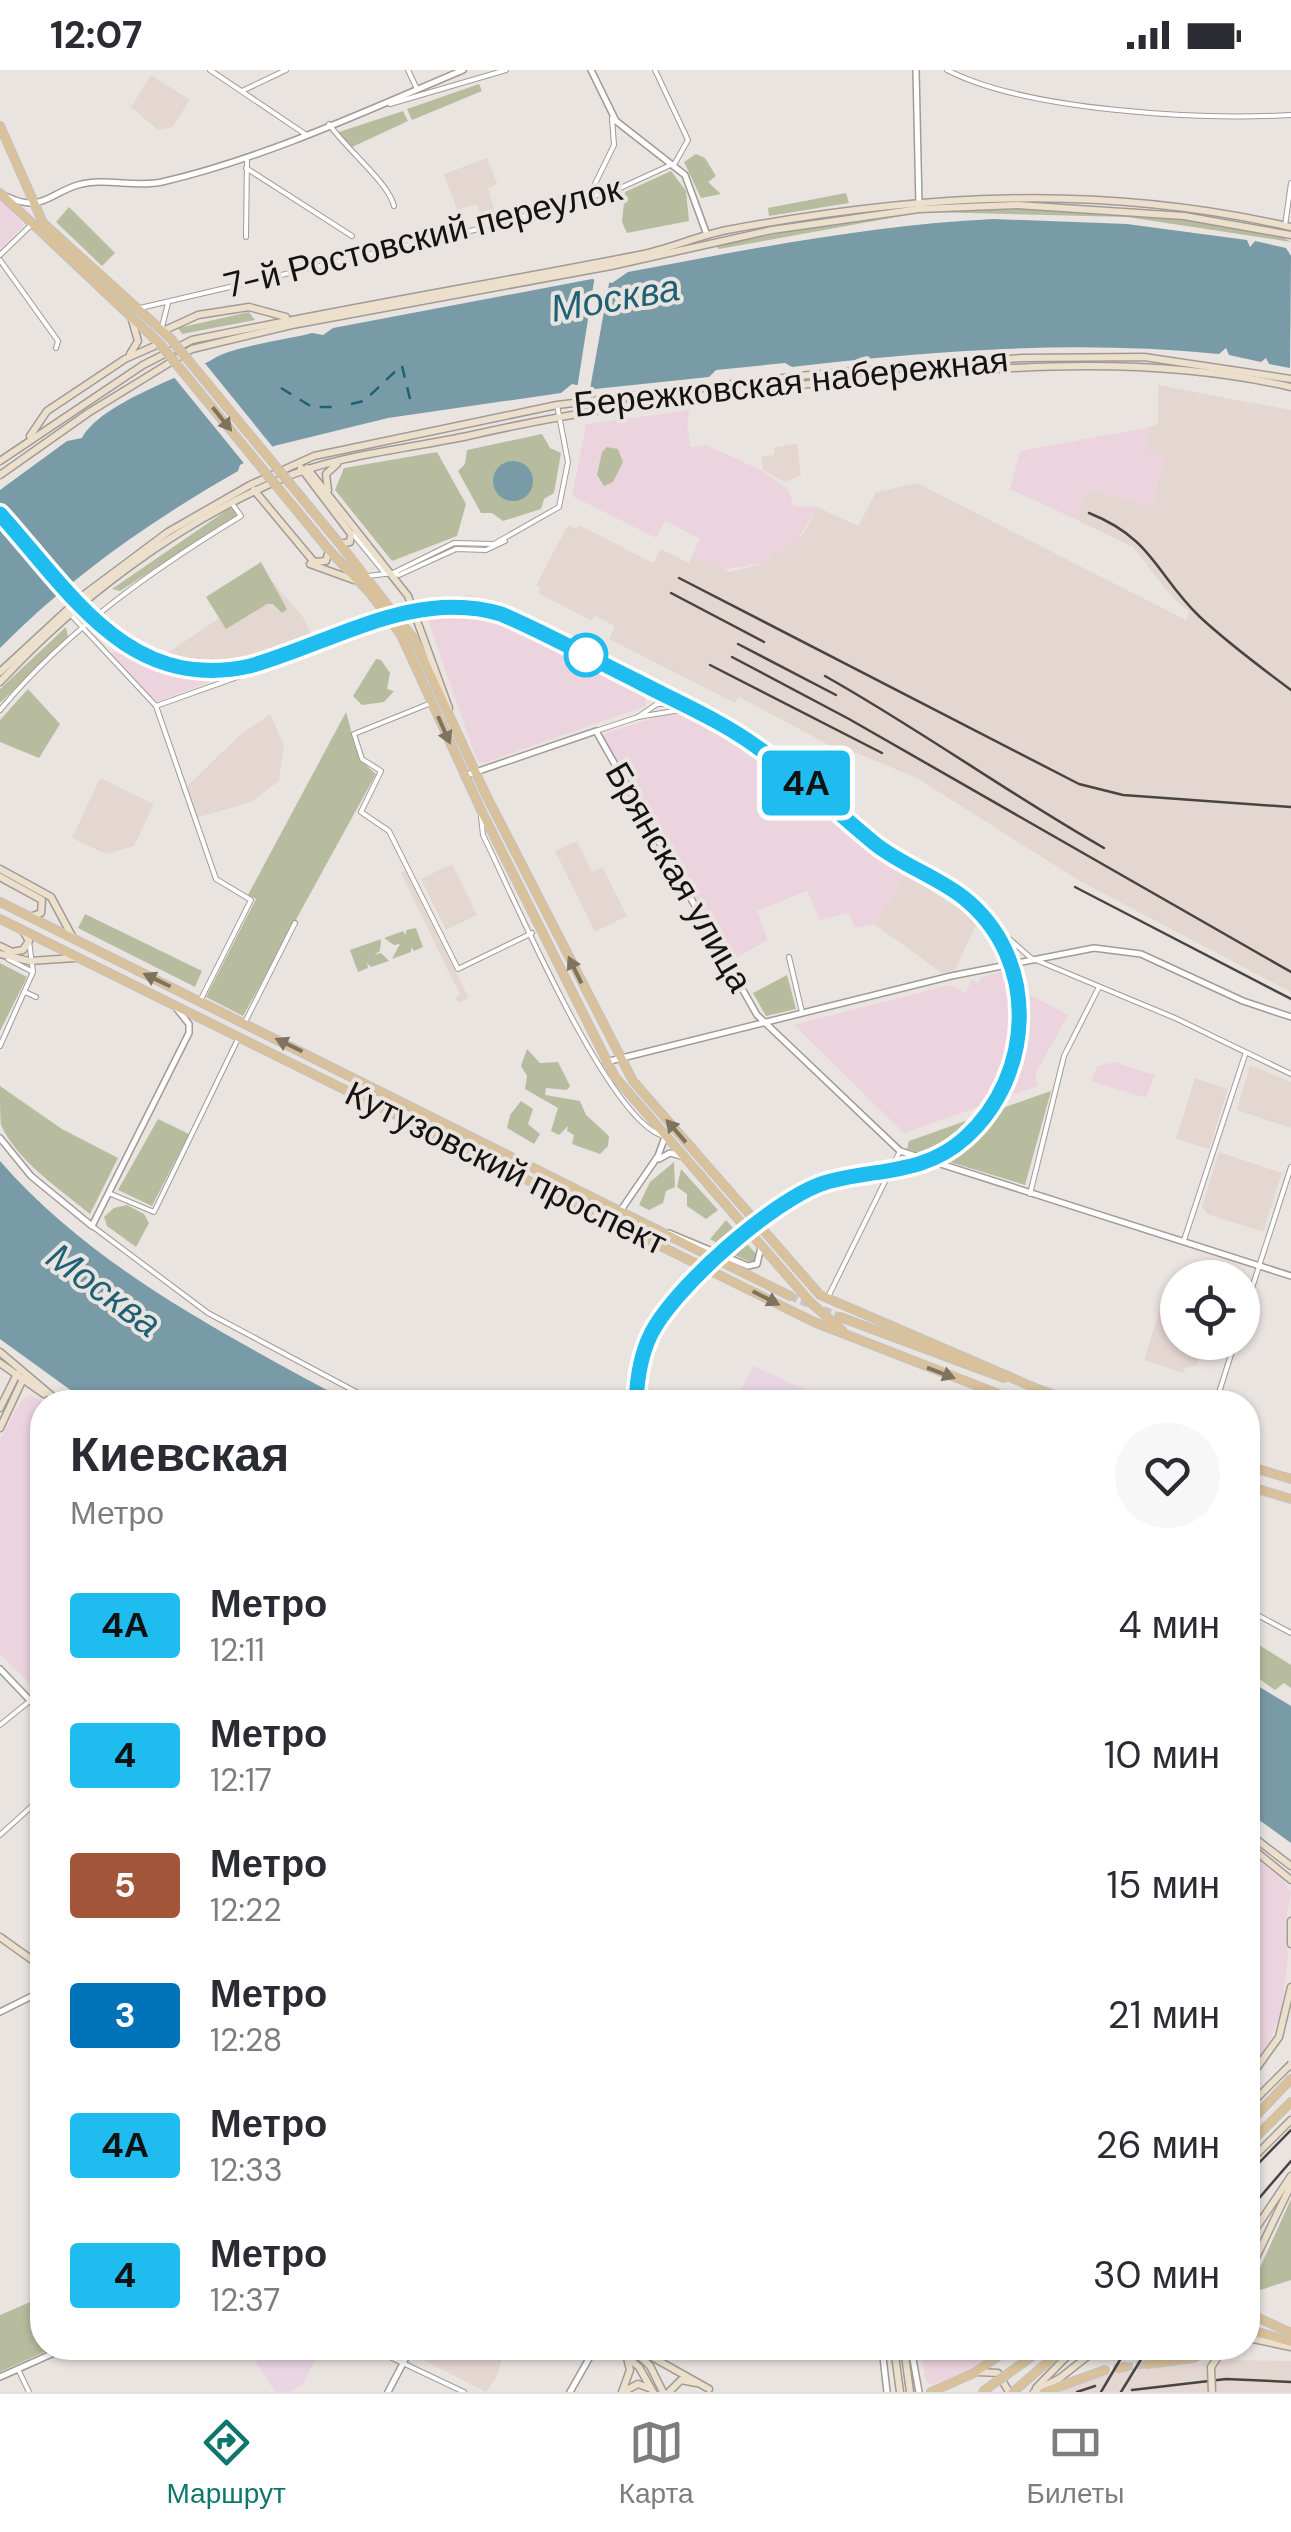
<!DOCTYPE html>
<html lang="ru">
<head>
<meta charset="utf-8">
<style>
  :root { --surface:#fff; --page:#f7f7f7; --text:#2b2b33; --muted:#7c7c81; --line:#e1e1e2; --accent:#0f766e }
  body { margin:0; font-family:"DM Sans",sans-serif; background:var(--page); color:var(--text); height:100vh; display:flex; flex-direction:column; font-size:38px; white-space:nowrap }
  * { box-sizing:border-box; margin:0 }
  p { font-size:32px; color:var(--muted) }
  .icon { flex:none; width:55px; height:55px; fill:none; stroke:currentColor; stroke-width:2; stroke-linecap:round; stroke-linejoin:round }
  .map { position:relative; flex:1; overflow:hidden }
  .side { position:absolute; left:30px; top:1320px; width:1230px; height:970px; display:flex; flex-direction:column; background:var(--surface); border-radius:40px; box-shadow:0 2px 8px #0004 }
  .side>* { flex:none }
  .badge { padding:0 20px; border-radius:8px; font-size:35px; line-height:65px }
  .tools { position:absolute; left:1160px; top:1190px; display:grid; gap:20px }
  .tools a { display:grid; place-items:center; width:100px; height:100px; border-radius:50%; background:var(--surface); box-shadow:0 2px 8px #0004; font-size:50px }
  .map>.badge { position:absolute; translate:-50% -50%; box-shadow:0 0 0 5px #fff }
  .round { display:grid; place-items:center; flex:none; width:105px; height:105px; border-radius:52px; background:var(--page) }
  .overview { display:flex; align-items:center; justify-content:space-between; height:170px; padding:0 40px }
  h1 { font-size:48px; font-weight:700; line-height:75px }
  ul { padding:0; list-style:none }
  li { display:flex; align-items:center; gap:30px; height:130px; padding:0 40px }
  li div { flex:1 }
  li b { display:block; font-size:38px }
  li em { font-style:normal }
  li .badge { min-width:110px; font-weight:700; text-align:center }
  .status { display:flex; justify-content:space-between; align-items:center; height:70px; padding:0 50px; background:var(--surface); direction:ltr }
  .status svg { height:28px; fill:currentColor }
  .tabs { display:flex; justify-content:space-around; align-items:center; height:140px; border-top:2px solid var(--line); background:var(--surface); font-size:28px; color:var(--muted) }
  .tabs a { display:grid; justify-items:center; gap:5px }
  .tabs .current { color:var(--accent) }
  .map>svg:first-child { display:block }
</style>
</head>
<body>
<div class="status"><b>12:07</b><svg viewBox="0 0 49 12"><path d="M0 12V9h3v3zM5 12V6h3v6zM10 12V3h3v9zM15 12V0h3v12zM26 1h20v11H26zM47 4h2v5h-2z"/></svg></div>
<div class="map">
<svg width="1291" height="2322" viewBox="0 0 1291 2322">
  <rect width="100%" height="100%" fill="#eae4e1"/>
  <g fill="#ecd4df">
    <path d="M0,128L24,155L0,180Z"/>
    <path d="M690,340L687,355L691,377L706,375L761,400L788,419L794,436L817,437L798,469L781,484L772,483L766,493L720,500L692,486L700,469L665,451L656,468L572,426L586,354Z"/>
    <path d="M1150,357L1146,381L1166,385L1152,438L1088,419L1077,450L1010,419L1020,381Z"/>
    <path d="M468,524L594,586V593L644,620L646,636L484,693L477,691L427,547L434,538Z"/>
    <path d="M122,578L163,597L214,605L212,611L156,632L111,584Z"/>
    <path d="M684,639L754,675L760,685L910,795L874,854L855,858L849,843L820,850L807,821L757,841L768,870L729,892L602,668L605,663Z"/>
    <path d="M1009,900L1007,913L1068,945L1035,1005L1038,1016L904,1063L794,955L949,915L965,923L972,910L978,913L981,907Z"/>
    <path d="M1114,992L1155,1005L1146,1028L1092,1011L1097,996Z"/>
    <path d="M30,1325L43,1332L42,1626L0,1584V1369L21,1331Z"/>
    <path d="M1248,1782L1283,1810L1291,1823L1285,1856L1288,1888L1281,1942L1269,1973L1248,2002Z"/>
    <path d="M920,2278H1003L969,2301L930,2315L925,2308Z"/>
  </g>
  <g fill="#e4d6d0">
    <path d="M151,5L190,30L172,57L158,60L131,37Z"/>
    <path d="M487,88L497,114L488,118L495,144L480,148L477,134L457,140L444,104Z"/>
    <path d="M1158,315L1291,340V922L1078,810L917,708L849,680L846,684L739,627L735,633L609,569L615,556L595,546L592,551L538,523L541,518L536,515L568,455L576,459L579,455L653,493L661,479L689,493L692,486L729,502L765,493L772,482L781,484L804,463L817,437L858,456L876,422L917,413L1186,550L1189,542L1171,526L1133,477L1077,450L1088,419L1152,437L1165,386L1146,381L1150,357L1158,353Z"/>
    <path d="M797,374L801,405L785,412L763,400L761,387L774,385V377Z"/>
    <path d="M273,512L303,547L314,570L228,597L185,595L160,588Z"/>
    <path d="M270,644L284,675L279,711L251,732L196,748L184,719L240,665Z"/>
    <path d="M100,708L154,734L134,776L106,784L72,768Z"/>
    <path d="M577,771L592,802L602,797L627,846L595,862L555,781Z"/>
    <path d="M452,794L477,845L446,860L421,809Z"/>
    <path d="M406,800L460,911L469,928L458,933L455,928L460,925L401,803Z"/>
    <path d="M905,804L978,851L955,900L942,903L874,854Z"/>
    <path d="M1250,995L1291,1012V1058L1237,1040Z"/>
    <path d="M1195,1008L1228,1019L1209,1079L1176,1069Z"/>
    <path d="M1219,1082L1282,1103L1263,1162L1207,1144L1202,1137Z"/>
    <path d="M1175,1214L1178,1272L1204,1273L1196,1296L1185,1298L1183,1303L1144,1290L1163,1230L1169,1232Z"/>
    <path d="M417,2278H505L497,2306L486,2322L416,2286Z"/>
    <path d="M1233,2290L1291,2291V2322H1056L1115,2302Z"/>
  </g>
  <g fill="#e9d5e4">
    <path d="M753,1296L821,1327L819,1332H740L736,1330Z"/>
    <path d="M263,2278H305L318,2285L302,2315L290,2322H275L256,2293Z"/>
  </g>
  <g fill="#b7bc9f">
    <path d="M479,14L482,21L412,50L407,39Z"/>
    <path d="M403,41L408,51L350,78L339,62Z"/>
    <path d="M696,84L705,88L716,106L708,112L721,124L701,128L684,92Z"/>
    <path d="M671,101L686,121L689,151L627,163L622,152L625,122Z"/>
    <path d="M846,123L849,133L769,146L768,138Z"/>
    <path d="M69,137L115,183L102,196L56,152Z"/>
    <path d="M1027,139C1076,141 1258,149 1291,172L1127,147L928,142Z"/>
    <path d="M924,142L719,179L716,176L811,157Z"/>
    <path d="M249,242L255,250L182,264L178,258Z"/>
    <path d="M542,364L550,378L561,383L554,423L544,429L541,439L503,451L492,443H481L458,401L465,394L467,380Z"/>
    <path d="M607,377L618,379L623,392L613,412L604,416L597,405L602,382Z"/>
    <path d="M437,382L466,434L457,466L392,491L335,420L344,398Z"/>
    <path d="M230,438L236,439V446L120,521L112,519Z"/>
    <path d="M261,492L287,539L282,543L273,534H267L226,559L206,527Z"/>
    <path d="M66,557L68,567L0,633V619Z"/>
    <path d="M376,589L381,590L390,603L387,619L394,621L384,632L362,635L353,626Z"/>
    <path d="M28,619L60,654L39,688L0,672V650Z"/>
    <path d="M346,642L359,689L376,704L243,946L206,927L256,829L248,825Z"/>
    <path d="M85,844L202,901L195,917L78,858Z"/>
    <path d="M416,858L423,877L414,881L411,877V882L392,889L400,874L394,875L384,868L403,861L406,865V860Z"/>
    <path d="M381,869L380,881L374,885L381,883L389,891L371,897L367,893L368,898L358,902L350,880Z"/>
    <path d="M0,893L27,907L0,961Z"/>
    <path d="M787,905L796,939L766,946L753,923Z"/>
    <path d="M527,979L540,993L558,992L570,1016L567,1020L546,1018L545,1025L580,1031L586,1045L609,1066L608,1076L600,1084L572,1074L574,1065L567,1061L568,1056L559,1065L551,1061L558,1038L525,1019L527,1006L521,996Z"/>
    <path d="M0,1016L62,1059L118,1088L90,1144C61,1120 17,1091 1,1055C0,1045 0,1027 0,1016Z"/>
    <path d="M1051,1021L1025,1115L907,1079L909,1071Z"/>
    <path d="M521,1031L533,1039L528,1054L540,1064L534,1074L507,1058L510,1045Z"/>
    <path d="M158,1049L189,1064L152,1136L118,1120Z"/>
    <path d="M674,1092L675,1117L666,1121L663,1133L649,1140L639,1135L650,1112Z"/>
    <path d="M681,1099L718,1140L706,1149L687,1136V1124L677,1117Z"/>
    <path d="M127,1135L144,1144L149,1153L136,1177L107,1156L104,1147L114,1138Z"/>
    <path d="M726,1150L756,1184L753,1193L716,1177L717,1173L710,1169Z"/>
    <path d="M1256,1573L1291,1595V1618L1284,1613L1275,1620L1255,1606L1258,1597L1248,1587V1575Z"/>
    <path d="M1291,2129V2210L1248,2224Z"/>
    <path d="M42,2227V2278H53L0,2302V2245Z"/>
  </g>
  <g fill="#799ba7">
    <path d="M994,149L1127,154L1247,170L1250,177L1255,171L1286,178L1291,186L1290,298L1269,294L1266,288L1261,292L1229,285L1226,278L1219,284C1077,270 933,280 792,297L785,293L716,300L709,307L595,319L572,314L561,323L388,348L274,376L240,395L238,401C152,450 70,507 0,578V420L67,371L82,368C101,333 179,309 213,289C234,276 286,270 312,263L323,265L333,258L592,209L612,213L628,202C750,179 870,155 994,149Z"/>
    <circle cx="513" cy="411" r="20"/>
    <path d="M0,1091C93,1198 226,1265 349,1332H87L0,1269Z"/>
    <path d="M1248,1610L1291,1636V1773L1248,1742Z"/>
  </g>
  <g fill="#eae4e1">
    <path d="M595,205L610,208L590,319H577Z"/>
    <path d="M203,291L276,381L247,397L173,306Z"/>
    <path d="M0,435L74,518L67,524L0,449Z"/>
  </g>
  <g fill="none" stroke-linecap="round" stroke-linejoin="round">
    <g stroke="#1e6174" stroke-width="2.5" stroke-dasharray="12 10" stroke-linecap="butt">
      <path d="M402,296L411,333"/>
      <path d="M281,318L312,337H337"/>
      <path d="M351,334L364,331L402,295"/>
    </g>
    <path stroke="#cac5c2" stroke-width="4" stroke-dasharray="4 2" stroke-linecap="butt" d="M863,757L883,772"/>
    <g stroke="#cac5c2" stroke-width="8" stroke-dasharray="8 4" stroke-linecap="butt">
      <path d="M790,1226L840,1247"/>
      <path d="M1125,2297L1148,2294"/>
    </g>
    <g stroke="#a19b98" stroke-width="6">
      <g id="minor">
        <path d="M210,0L305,64"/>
        <path d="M408,0L417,19"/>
        <path d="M947,0C1026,41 1200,50 1291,45"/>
        <path d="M242,21L286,0"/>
        <path d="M390,34L506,0"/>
        <path d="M329,54C345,78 389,113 394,136"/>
        <path d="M246,98L352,166"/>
        <path d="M589,126L614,75L612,48"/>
        <path d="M1285,156L1291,113"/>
        <path d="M246,167L247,87"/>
        <path d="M0,185L30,156"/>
        <path d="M0,190L58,271L56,278"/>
        <path d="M140,238L487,157L618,119L675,93L688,70L655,0"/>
        <path d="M162,257L168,233"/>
        <path d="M352,463L383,501L399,505L456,479L486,480L505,471"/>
        <path d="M368,506L393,503L454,473L494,474L559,437L568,392L557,335"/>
        <path d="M72,546L156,636L216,809L251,830L200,931"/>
        <path d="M431,633L354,664L362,689L381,701L361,742L389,761L458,899L532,863"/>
        <path d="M156,636L392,552"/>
        <path d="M0,640C67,560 152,500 241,446L233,435"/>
        <path d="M638,647L657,634H690L759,675L863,757"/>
        <path d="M596,661L638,647L692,638"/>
        <path d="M481,747L483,765C511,821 609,1054 664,1066"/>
        <path d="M883,772L974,838L1031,888L1175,948L1291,1004"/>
        <path d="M789,887L802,942"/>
        <path d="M8,889L31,901"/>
        <path d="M25,922L36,927"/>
        <path d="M244,954L295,853"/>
        <path d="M0,976L33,902L29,871"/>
        <path d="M111,1124L154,1142L238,969"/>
        <path d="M1030,1124L1064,986L1099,917"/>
        <path d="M92,1156L208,1243L375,1332"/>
        <path d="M1184,1170L1245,985"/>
        <path d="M827,1229L900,1081"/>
        <path d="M1242,1249L1291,1097"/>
        <path d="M1216,1332L1235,1272"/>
        <path d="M1248,1540L1291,1563"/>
        <path d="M0,1655L31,1630"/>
        <path d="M0,1765L42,1727"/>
        <path d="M371,2278L464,2322"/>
        <path d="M18,2299L29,2322"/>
      </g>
    </g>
    <g stroke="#a19b98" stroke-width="8">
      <g id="tertiary">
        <path d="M591,0L616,51L685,105L707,165"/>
        <path d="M916,0L919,136"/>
        <path d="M8,127C42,143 50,123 78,115C104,107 135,118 162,112C265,88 366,41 463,0"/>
        <path d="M464,706L596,661L757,945L900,1081L1291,1206"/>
        <path d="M606,992L951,906L1094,878L1141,884L1243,931L1291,947"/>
        <path d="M0,1068L31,1106L92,1156L189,963V954L177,939"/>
        <path d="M659,1089L670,1083L681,1086"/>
        <path d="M621,1140L658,1086L665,1067"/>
        <path d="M669,1163L748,1196L757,1194L761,1177"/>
        <path d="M0,1599L42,1643"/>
        <path d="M0,1942L42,1921"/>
        <path d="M882,2278L887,2322"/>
        <path d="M911,2278L919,2322"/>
        <path d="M0,2307L65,2278"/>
        <path d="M388,2322L411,2278"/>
        <path d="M570,2322L595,2278"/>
      </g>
    </g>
    <g stroke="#a19b98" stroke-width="9">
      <g id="secondary">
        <path d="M163,261L198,245L249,237L286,247"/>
        <path d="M130,284L138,271L132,250"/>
        <path d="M30,366L47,341L125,289L159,274"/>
        <path d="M0,391L143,295L192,270C341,239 490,214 639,185C669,179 697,166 727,160C919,124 1099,113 1291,157"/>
        <path d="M301,398L351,464L350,472L340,474"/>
        <path d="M307,398L408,526L449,638"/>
        <path d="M0,405L88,343L192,279L292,255L611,196L772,160L919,139L1017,135L1184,146L1291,165"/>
        <path d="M254,420L314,492L326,491L329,480"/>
        <path d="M328,420L326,404L337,394"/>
        <path d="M310,494L354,510"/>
        <path d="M0,602L81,527L168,462L250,415L314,386L557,335L809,305L1022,288L1144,287L1291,309"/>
        <path d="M0,612C78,528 175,455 281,409C340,384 409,379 472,365C604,335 741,319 877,308C1017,296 1152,285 1291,317"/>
        <path d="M0,799L51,827L72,866"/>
        <path d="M0,807L42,830L41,843L30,847"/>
        <path d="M0,876L12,882L23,880L29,871L23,861"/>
        <path d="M0,884L29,891L75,888"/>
        <path d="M0,1282L59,1332"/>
        <path d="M0,1293L44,1324"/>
        <path d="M0,1338L17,1304"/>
        <path d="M0,1358L23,1309"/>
        <path d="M1248,1763L1291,1796"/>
        <path d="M1248,1775L1291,1810"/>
        <path d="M1291,1851V1874"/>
        <path d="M0,1867L42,1897"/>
        <path d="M1248,2010L1279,1967L1291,1917"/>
        <path d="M1248,2093L1291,2050"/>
        <path d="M1248,2170L1291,2106"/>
        <path d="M1248,2204L1291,2115"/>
        <path d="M1248,2268L1291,2277"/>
        <path d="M615,2278L639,2297L653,2322"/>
        <path d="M631,2278L650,2296L663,2322"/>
        <path d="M636,2278L709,2319"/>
        <path d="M894,2278L900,2322"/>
        <path d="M904,2278L910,2322"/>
        <path d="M978,2302L998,2303L1009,2322"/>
        <path d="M1036,2318L1075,2278"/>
        <path d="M625,2321L638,2314L649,2318"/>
        <path d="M622,2322L630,2300L627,2288"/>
        <path d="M669,2322L681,2310L696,2313"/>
        <path d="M1034,2322L1060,2308L1098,2278"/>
      </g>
    </g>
    <g stroke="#c2c2c1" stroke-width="10">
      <g id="primary">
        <path d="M0,56L43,153L170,268"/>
        <path d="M0,123L160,274"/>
        <path d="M339,473L414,569L486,725L633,1011L820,1225L1033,1317"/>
        <path d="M329,480L370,523L401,565L481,740L615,1007L811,1233L842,1260"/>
        <path d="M0,832L790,1226"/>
        <path d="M0,849L814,1252L1019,1332"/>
        <path d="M840,1247L1004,1308"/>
        <path d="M1032,1317L1074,1332"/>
        <path d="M1248,1396L1291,1409"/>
        <path d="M1248,1416L1291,1429"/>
        <path d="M1248,2054L1291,2009"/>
        <path d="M1248,2075L1291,2032"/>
        <path d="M1248,2243L1291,2263"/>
        <path d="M1248,2259L1291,2272"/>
        <path d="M1148,2294L1194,2288L1210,2278"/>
        <path d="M1118,2298L1125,2297"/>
        <path d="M931,2322L974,2303L1010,2278"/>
        <path d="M1013,2322L1064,2278"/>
        <path d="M1044,2322L1105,2300"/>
      </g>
    </g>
    <use href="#minor" stroke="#fff" stroke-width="4"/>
    <use href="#tertiary" stroke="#fff" stroke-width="5"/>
    <use href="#secondary" stroke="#ece0cd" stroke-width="6"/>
    <use href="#primary" stroke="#d8c19b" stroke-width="8"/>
    <g stroke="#474442" stroke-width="2.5">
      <path d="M0,440L103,555"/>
      <path d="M1089,443C1154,469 1156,505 1200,547C1228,573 1260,597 1291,620"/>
      <path d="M679,508L1079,714L1123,725L1291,737"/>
      <path d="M671,523L764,572"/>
      <path d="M738,574L836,625"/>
      <path d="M732,587L849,649L1291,902"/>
      <path d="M710,595L882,683"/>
      <path d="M825,606C921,660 1009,724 1104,778"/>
      <path d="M1075,817L1291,929"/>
      <path d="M1248,2104L1291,2060"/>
      <path d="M1248,2141L1291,2091"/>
      <path d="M1132,2320L1226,2309L1291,2312"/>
      <path d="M1077,2322L1095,2316"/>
      <path d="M1101,2322L1127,2278"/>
      <path d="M1121,2322L1148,2278"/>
    </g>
    <g stroke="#a19b98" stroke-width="9" stroke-linecap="butt">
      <g id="secondary-bridge">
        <path d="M1248,2037L1291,1994"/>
        <path d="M1212,2322L1211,2297L1224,2278"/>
      </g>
    </g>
    <g stroke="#c2c2c1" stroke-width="10" stroke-linecap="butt">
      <g id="primary-bridge">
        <path d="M170,268L339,473"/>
        <path d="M160,274L329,480"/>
        <path d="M982,2322L1044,2278"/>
      </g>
    </g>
    <use href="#secondary-bridge" stroke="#ece0cd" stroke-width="6"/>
    <use href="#primary-bridge" stroke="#d8c19b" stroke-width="8"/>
  </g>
  <defs><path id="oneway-solid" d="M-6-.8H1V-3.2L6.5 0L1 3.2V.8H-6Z" transform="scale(2.5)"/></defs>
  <g fill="#80735d">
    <use href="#oneway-solid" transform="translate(222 349) rotate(51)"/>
    <use href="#oneway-solid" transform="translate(444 660) rotate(66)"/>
    <use href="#oneway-solid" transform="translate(575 900) rotate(-116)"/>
    <use href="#oneway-solid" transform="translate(157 910) rotate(-154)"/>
    <use href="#oneway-solid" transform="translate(289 975) rotate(-154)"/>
    <use href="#oneway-solid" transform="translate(676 1061) rotate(-131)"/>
    <use href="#oneway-solid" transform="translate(766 1228) rotate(27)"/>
    <use href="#oneway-solid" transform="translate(941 1303) rotate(21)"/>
  </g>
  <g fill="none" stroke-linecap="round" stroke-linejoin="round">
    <g stroke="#fff" stroke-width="22">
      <path id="line" d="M0,444C71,523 129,623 250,596C332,573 415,518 501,544C548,564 592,589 637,611C677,632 720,650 757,677C799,706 834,740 874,773C901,795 936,806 964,828C1040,889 1035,1005 965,1068C923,1106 873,1098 824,1113C774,1129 672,1219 650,1266C640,1287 637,1310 636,1332"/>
    </g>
    <use href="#line" stroke="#1ebcef" stroke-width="15"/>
  </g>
  <circle fill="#fff" stroke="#1ebcef" stroke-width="5" cx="586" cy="585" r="20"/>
  <g text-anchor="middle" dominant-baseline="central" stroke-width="8" stroke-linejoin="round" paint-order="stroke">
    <g font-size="35" fill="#151312" stroke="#eae4e1">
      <text transform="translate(423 167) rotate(-14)">7-й Ростовский переулок</text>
      <text transform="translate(791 312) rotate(-6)">Бережковская набережная</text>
      <text transform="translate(679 807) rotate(60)">Брянская улица</text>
      <text transform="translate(506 1098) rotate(26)">Кутузовский проспект</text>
    </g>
    <g font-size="38" font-style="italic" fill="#1e6174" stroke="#eae4e1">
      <text transform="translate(615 228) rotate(-10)">Москва</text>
      <text transform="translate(104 1220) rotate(36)">Москва</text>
    </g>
  </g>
</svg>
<div class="tools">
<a><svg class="icon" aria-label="locate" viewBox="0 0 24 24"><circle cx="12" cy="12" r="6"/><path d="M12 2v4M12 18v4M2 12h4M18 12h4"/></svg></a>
</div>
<b class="badge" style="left:806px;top:713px;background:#1ebcef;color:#111">4А</b>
<section class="side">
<div class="overview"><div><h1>Киевская</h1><p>Метро</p></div><a class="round"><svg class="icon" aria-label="heart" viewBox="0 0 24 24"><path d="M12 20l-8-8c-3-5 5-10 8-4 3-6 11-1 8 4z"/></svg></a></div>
<ul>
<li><span class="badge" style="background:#1ebcef;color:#111">4А</span><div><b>Метро</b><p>12:11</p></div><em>4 мин</em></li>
<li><span class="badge" style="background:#1ebcef;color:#111">4</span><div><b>Метро</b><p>12:17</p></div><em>10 мин</em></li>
<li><span class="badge" style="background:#a35539;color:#fff">5</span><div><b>Метро</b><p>12:22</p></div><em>15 мин</em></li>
<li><span class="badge" style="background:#0072ba;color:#fff">3</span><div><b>Метро</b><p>12:28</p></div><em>21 мин</em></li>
<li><span class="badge" style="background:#1ebcef;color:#111">4А</span><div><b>Метро</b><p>12:33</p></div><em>26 мин</em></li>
<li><span class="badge" style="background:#1ebcef;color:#111">4</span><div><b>Метро</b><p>12:37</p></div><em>30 мин</em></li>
</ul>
</section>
</div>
<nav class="tabs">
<a class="current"><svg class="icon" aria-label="directions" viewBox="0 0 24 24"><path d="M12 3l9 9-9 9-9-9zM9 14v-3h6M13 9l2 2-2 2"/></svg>Маршрут</a>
<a><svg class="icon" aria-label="map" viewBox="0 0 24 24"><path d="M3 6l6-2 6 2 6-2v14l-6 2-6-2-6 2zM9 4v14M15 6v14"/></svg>Карта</a>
<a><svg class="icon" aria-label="tickets" viewBox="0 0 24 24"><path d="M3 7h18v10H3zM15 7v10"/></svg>Билеты</a>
</nav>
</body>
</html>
